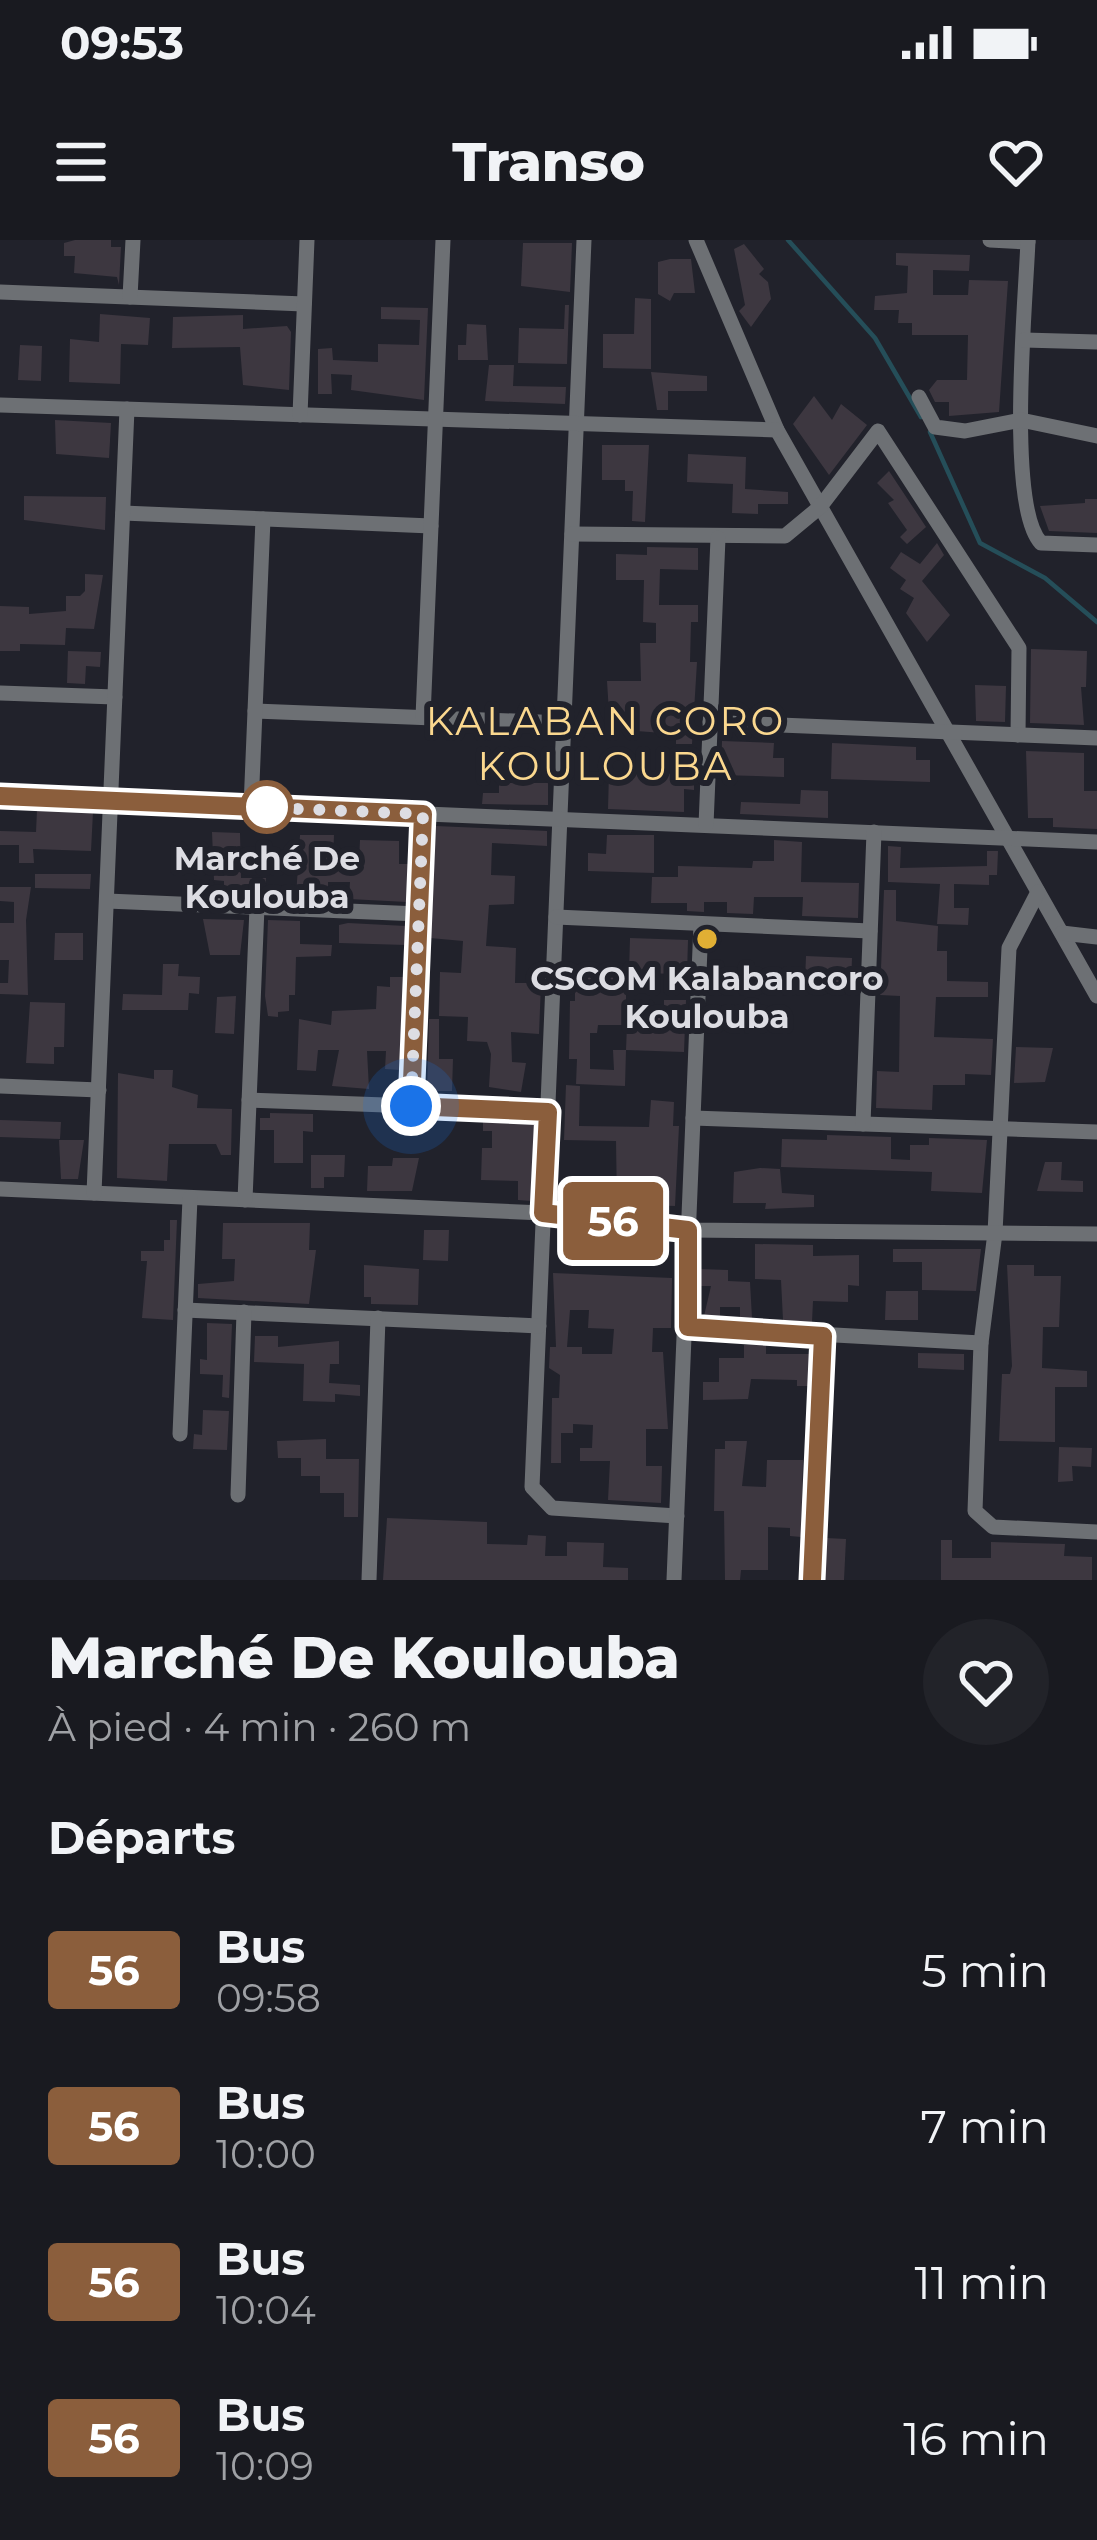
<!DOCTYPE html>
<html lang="fr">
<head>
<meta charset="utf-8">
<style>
  :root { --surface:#191a20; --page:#222329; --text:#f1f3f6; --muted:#9fa1a5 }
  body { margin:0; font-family:Montserrat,sans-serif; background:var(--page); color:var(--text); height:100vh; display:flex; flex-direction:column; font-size:45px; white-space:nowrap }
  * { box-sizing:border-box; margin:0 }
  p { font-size:39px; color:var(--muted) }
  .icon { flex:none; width:66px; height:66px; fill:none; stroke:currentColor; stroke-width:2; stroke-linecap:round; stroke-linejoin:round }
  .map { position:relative; height:1340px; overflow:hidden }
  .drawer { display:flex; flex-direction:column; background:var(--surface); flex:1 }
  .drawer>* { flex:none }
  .badge { padding:0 24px; border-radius:9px; font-size:42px; line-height:78px }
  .you { position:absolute; width:60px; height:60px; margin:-30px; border:9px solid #fff; border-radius:50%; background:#1a73e8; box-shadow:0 0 0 18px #1a73e833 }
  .map>.badge { position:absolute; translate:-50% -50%; box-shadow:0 0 0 6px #fff }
  h2 { padding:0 48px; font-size:45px; line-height:108px }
  .round { display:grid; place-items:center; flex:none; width:126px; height:126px; border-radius:63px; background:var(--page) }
  .headline { display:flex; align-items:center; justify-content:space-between; height:204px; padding:0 48px }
  h1 { font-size:57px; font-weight:800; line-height:90px }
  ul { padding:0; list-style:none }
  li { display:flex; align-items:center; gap:36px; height:156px; padding:0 48px }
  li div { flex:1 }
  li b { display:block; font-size:45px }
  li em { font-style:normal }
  li .badge { min-width:132px; font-weight:700; text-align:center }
  .status { display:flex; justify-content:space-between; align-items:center; height:84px; padding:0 60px; background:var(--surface); direction:ltr }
  .status svg { height:33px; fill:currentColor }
  header { display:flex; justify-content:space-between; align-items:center; height:156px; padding:0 48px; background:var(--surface); font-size:54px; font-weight:800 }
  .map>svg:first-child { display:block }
</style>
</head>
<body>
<div class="status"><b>09:53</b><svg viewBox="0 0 49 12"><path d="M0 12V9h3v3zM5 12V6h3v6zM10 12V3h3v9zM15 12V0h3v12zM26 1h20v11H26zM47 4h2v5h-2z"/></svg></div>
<header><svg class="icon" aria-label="menu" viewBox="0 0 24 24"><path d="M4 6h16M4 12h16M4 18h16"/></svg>Transo<svg class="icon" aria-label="heart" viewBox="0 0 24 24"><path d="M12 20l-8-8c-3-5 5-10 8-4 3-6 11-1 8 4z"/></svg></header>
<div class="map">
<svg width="1097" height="1340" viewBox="0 0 1097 1340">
  <rect width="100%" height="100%" fill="#21222b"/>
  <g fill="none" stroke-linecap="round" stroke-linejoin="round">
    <g stroke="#254e59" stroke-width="4.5">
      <path d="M788,0L875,98L921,177"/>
      <path d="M930,192L980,303L1045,338L1097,382"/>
    </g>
  </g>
  <g fill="#3d3740" fill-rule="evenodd">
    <path d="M75,0H111V7H121L119,45L117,37L74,33L75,16H64V3Z"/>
    <path d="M523,3H572L570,52L521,46Z"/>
    <path d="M744,4L764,29L759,34L768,42L771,59L751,87L739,71L745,65L734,9Z"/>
    <path d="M896,13L970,15L969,31L933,30V55H968L969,40L1008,41L999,172L949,176V162H935L929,150L937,140H967L968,95H912V83H898L899,70H874L875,56L907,53L908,26L896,25Z"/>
    <path d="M670,19H691L695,53H674L670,61L658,54V22Z"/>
    <path d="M635,58L651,59V129L603,128V94H634Z"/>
    <path d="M565,65H569L567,124L518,123L519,88L564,89Z"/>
    <path d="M381,67L428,68L424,160L351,150L352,135L331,134L332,154H318V109L332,108L333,120L378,122V104L419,105L420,80L381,79Z"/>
    <path d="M100,74L150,78L148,105L121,104L120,144L69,142L70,99L99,102Z"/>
    <path d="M243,75V89L287,86L291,92L289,150L243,145L240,107L172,108L173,77Z"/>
    <path d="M467,84L486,85L488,120H458V105H466Z"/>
    <path d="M20,105L42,106L41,141L18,140Z"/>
    <path d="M489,125H514L513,146L566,147L565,164L485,161Z"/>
    <path d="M651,132L707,136V151H668V170H657Z"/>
    <path d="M814,156L832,180L841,164L867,185L829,235L793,184Z"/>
    <path d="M55,180L111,183L109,218L56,214Z"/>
    <path d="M602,205H649L645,282L632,281L633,251H625V240H602Z"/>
    <path d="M688,214L746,217L745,249L788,252V264H758V274L732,273L733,244L687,242Z"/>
    <path d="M889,231L926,287L907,304L900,297L907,290L888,263L894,260L877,243Z"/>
    <path d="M24,256L106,257L105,290L24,280Z"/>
    <path d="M1085,259H1097V293L1049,291L1040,266L1085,263Z"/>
    <path d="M937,303L944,315L922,341L950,375L927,402L906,373L914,358L900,349L906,340L890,328L901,312L920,324Z"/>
    <path d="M647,307L698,308V330L660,329L659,365H698V382H691L690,422H697L692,504H676V494L610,489L607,441H641L640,403H656V383L643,382L644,340H616V314L647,315Z"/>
    <path d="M85,334L103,335L94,389L66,388L65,405L20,404V411H0V366L29,367V374L66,371V356H80L85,351Z"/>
    <path d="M1031,409L1087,411L1086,447H1081L1084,485L1030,483Z"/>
    <path d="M68,411L101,412L100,427L86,426L85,444L67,443Z"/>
    <path d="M975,445L1006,446L1005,482L976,481Z"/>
    <path d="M722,501L774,503L773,518H784V537L721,535Z"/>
    <path d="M832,503L916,507V520H930V542L831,539Z"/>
    <path d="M1026,511L1084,513V551H1097V589L1053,587V578H1028Z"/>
    <path d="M609,533L694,534V550L684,549V572L608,569Z"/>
    <path d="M499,543H548V565L482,564L483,553H499Z"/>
    <path d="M801,550L828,551V578L740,574L741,562L800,564Z"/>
    <path d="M37,570L93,572L91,611L33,609L34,623H19V605H0V591L36,592Z"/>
    <path d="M436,586L547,591V606L492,603L491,635L515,636L514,664L489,665L486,706L516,708L515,743H541L539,794L511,792L512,822L526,823L521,852L489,847L491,814L487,802L467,801L468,777L439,776L440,732L461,733L463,701L430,698Z"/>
    <path d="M212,592L240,593L241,638H266L265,655L224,654V641L214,640Z"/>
    <path d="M300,595H334L333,622H359L360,600L399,601V624H409L407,662L349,659L350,642H328V658L296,657Z"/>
    <path d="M607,595H654V633L588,631V613L606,614Z"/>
    <path d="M774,600L802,602L801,642L859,643L858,678L802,676L803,657H754L753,674L727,673V662H704V672L687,671V663H651L652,637H678V626L752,628L753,621H774Z"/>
    <path d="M888,606L901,607L900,628L987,626V611H998L997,635H989V645L954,644V668H969L968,685L937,684L940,644L888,642Z"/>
    <path d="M35,634H91L90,649L35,648Z"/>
    <path d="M0,647H31L26,680L28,755L0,754V743H8L9,720H0V683H14V662L0,661Z"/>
    <path d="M884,650H896V681L938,686L937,711H947V741L988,742V757H936L934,797L993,799L991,835L965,834V845H933L932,870L876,868L877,831L899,832L900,756L880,755Z"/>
    <path d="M203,679L244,680L240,715H210Z"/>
    <path d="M268,680L300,681V704L332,705L331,716L296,717L295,755H289V771L278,772V777L268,776L265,756Z"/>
    <path d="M348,683L406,686V705L339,703V685Z"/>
    <path d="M55,693H83V720H54Z"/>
    <path d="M630,698L688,700L687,734L629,733Z"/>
    <path d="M806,716L852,718L851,743L805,741Z"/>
    <path d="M163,724H179L178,736L200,737L199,754L189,753L188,770H122L123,754L162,755Z"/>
    <path d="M590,732L626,736V772L664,773V760H686L684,812L626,810L627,785H598L597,793H590V829L614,830L613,810H626L625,846L576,844L577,819H569L570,761H575V733Z"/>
    <path d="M390,737H404L400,830L385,829L386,811H367L369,849L332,846L339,810H318L316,831L297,830L299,779L331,785L332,771L376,769L377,746L390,747Z"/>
    <path d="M236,756L234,794L215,793L217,757Z"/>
    <path d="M30,762L65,763L64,807H54V824L26,823Z"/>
    <path d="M429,779H439V819H453L452,851H427Z"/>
    <path d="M1016,807L1053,808L1045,842L1014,843Z"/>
    <path d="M154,830H173L172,847L198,855L197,868L232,869L231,915H221L216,904H169L167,941L117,938L118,833L154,839Z"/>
    <path d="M566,845L580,846L579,886L649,887L651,860L674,862L673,886H679L675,966L617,964L616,901L564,900Z"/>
    <path d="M270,873L313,874V892L303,891V923H274V890H260V878H270Z"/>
    <path d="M0,880L61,882L60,899L0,897Z"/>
    <path d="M483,881L535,883L532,961L518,960V941L481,940L482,908H492V891H483Z"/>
    <path d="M827,895L891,897V919L910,920V905H929V898L987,900L982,953L931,951L932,932L781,927L782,899L827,900Z"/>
    <path d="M59,900H84L78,939H61Z"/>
    <path d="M311,915H345L344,937H324V948H311Z"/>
    <path d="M393,918H419L412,951H367L368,926H392Z"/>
    <path d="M1045,922H1062L1061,940L1083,941V952L1037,951Z"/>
    <path d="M760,928L780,929L782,953L814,955V967L765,969L766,963H733L734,932Z"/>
    <path d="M170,980H177L173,1080L142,1078L147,1021H141V1011H164V1000H170Z"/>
    <path d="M223,983H310L309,1010H316L309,1064L198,1058V1044L234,1041L235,1019H222Z"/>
    <path d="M424,990H449L448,1021L423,1020Z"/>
    <path d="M755,1004L813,1005V1016L859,1015V1046L848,1045V1062L813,1061L812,1082L783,1080L781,1040L755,1039Z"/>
    <path d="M893,1009H981L976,1051L922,1050V1022H893Z"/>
    <path d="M364,1025L419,1029L418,1065L371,1064V1057H364Z"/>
    <path d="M1007,1025H1034V1036H1061L1059,1087H1043L1042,1128L1087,1131V1147H1055V1202L999,1201L1002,1134H1010L1012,1126Z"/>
    <path d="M699,1029L728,1030V1041L750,1042L752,1078H740V1067H720V1077L704,1076L711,1046H698Z"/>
    <path d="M553,1033L672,1038L671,1088H653L652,1112H663L668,1189H646V1226H662L661,1263L608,1260L610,1221H580V1208H592L593,1185L573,1184V1193H561V1223H551L552,1158H559L560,1135L549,1128L550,1107H556ZM570,1070H589L588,1088L614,1089L612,1114H582V1107H567Z"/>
    <path d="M886,1051H918V1080H885Z"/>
    <path d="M207,1083L232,1084L229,1158L222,1157L223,1135L200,1134V1119L207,1120Z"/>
    <path d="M255,1096H278V1107L339,1101V1124H330L329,1143L360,1145V1156L335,1154V1162L303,1161L304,1124L254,1122Z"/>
    <path d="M766,1104V1114H810L809,1146H797V1140L751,1139L748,1159L703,1160V1142H719V1118H744V1105Z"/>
    <path d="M918,1113L964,1114V1130L918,1128Z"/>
    <path d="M203,1170L229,1171L227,1210L193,1209L194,1194L202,1195Z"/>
    <path d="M326,1199V1219H359L358,1277H344V1253H320V1236H301V1218H278L277,1201Z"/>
    <path d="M725,1201H747L742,1246L766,1247L767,1220H803L801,1297L790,1296V1288L768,1287V1330H741L740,1340H725L724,1271H714L715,1209H725Z"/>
    <path d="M1059,1207L1092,1208L1091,1227L1072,1226L1073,1241L1058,1242Z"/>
    <path d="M387,1278L487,1282V1304L527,1305L528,1295L546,1296L545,1316H567V1302L604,1303L603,1327L628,1328V1340H383Z"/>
    <path d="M826,1298L846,1299L844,1340H824Z"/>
    <path d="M941,1300H952V1318H991V1302L1065,1304L1064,1316L1092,1317V1340H941Z"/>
  </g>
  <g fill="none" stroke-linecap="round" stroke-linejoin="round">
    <g stroke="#6d7074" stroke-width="15">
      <path d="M584,0L532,1247L552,1268L677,1276"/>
      <path d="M696,0L777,190L1097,756"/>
      <path d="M990,0L1028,2"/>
      <path d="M1028,0C1026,58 1006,266 1041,303L1097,305"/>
      <path d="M0,52L304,64"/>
      <path d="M130,57L133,0"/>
      <path d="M1024,100L1097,102"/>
      <path d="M919,157L935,187L965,191L1021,180L1097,196"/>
      <path d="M0,165L777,190"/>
      <path d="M300,175L307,0"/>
      <path d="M123,273L431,286"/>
      <path d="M572,294L785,296L820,267L878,191L1019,408L1018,495"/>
      <path d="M0,453L115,457"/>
      <path d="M255,471L564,483"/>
      <path d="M423,477L443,0"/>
      <path d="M710,482L1097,498"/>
      <path d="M0,556L1097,602"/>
      <path d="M251,567L263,279"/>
      <path d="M706,585L718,298"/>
      <path d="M1038,652L1009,708L995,993L981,1103L975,1271L993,1287L1097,1292"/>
      <path d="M107,661L419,674"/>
      <path d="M556,677L870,691"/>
      <path d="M1062,693L1097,697"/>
      <path d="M0,846L99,850"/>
      <path d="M249,860L548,871"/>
      <path d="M411,866L423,574"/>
      <path d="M693,878L1097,892"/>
      <path d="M863,884L874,592"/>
      <path d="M0,949L543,973L688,990L1097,994"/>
      <path d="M94,953L127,169"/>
      <path d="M245,960L257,667"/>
      <path d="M185,1070L539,1086"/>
      <path d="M688,1087L981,1103"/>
      <path d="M180,1194L190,958"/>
      <path d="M238,1255L244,1072"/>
      <path d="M369,1340L378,1078"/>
      <path d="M674,1340L701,684"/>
      <path d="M812,1340L823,1096"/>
    </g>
  </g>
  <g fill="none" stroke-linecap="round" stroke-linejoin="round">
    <g stroke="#fff" stroke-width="27">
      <path id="line" d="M0,556L423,574L411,866L548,872L543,973L688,990V1087L823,1096L812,1340"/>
    </g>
    <use href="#line" stroke="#8b5e3c" stroke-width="18"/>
    <path stroke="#dddde3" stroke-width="12" stroke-dasharray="0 21.6" d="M267,567H250L423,574L411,866"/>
  </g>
  <circle fill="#fff" stroke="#8b5e3c" stroke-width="6" cx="267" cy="567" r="24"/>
  <circle fill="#e1af34" stroke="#21222b" stroke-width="4.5" cx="707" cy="699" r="12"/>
  <g text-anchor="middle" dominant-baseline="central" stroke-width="12" stroke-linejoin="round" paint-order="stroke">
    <g font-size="33" font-weight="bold" fill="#dddde3" stroke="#21222b">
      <text x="267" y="618">Marché De<tspan x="267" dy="38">Koulouba</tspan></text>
    </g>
    <g font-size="33" font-weight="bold" fill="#dddde3" stroke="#21222b">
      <text x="707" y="738">CSCOM Kalabancoro<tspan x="707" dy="38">Koulouba</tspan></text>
    </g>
    <g font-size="39" letter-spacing="3" fill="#fbd88f" stroke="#21222b">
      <text x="606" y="481">KALABAN CORO<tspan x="606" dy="45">KOULOUBA</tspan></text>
    </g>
  </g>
</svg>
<div class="you" style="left:411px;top:866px"></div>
<b class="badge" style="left:613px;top:981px;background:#8b5e3c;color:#fff">56</b>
</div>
<section class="drawer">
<div class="headline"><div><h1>Marché De Koulouba</h1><p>À pied · 4 min · 260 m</p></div><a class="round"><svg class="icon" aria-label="heart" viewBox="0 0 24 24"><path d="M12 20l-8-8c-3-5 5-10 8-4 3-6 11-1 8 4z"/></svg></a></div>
<h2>Départs</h2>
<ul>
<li><span class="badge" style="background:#8b5e3c;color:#fff">56</span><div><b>Bus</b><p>09:58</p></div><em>5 min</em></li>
<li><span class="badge" style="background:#8b5e3c;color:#fff">56</span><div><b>Bus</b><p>10:00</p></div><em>7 min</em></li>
<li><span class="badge" style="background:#8b5e3c;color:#fff">56</span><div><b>Bus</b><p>10:04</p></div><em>11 min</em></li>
<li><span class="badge" style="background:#8b5e3c;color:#fff">56</span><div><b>Bus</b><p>10:09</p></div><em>16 min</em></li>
</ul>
</section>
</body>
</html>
